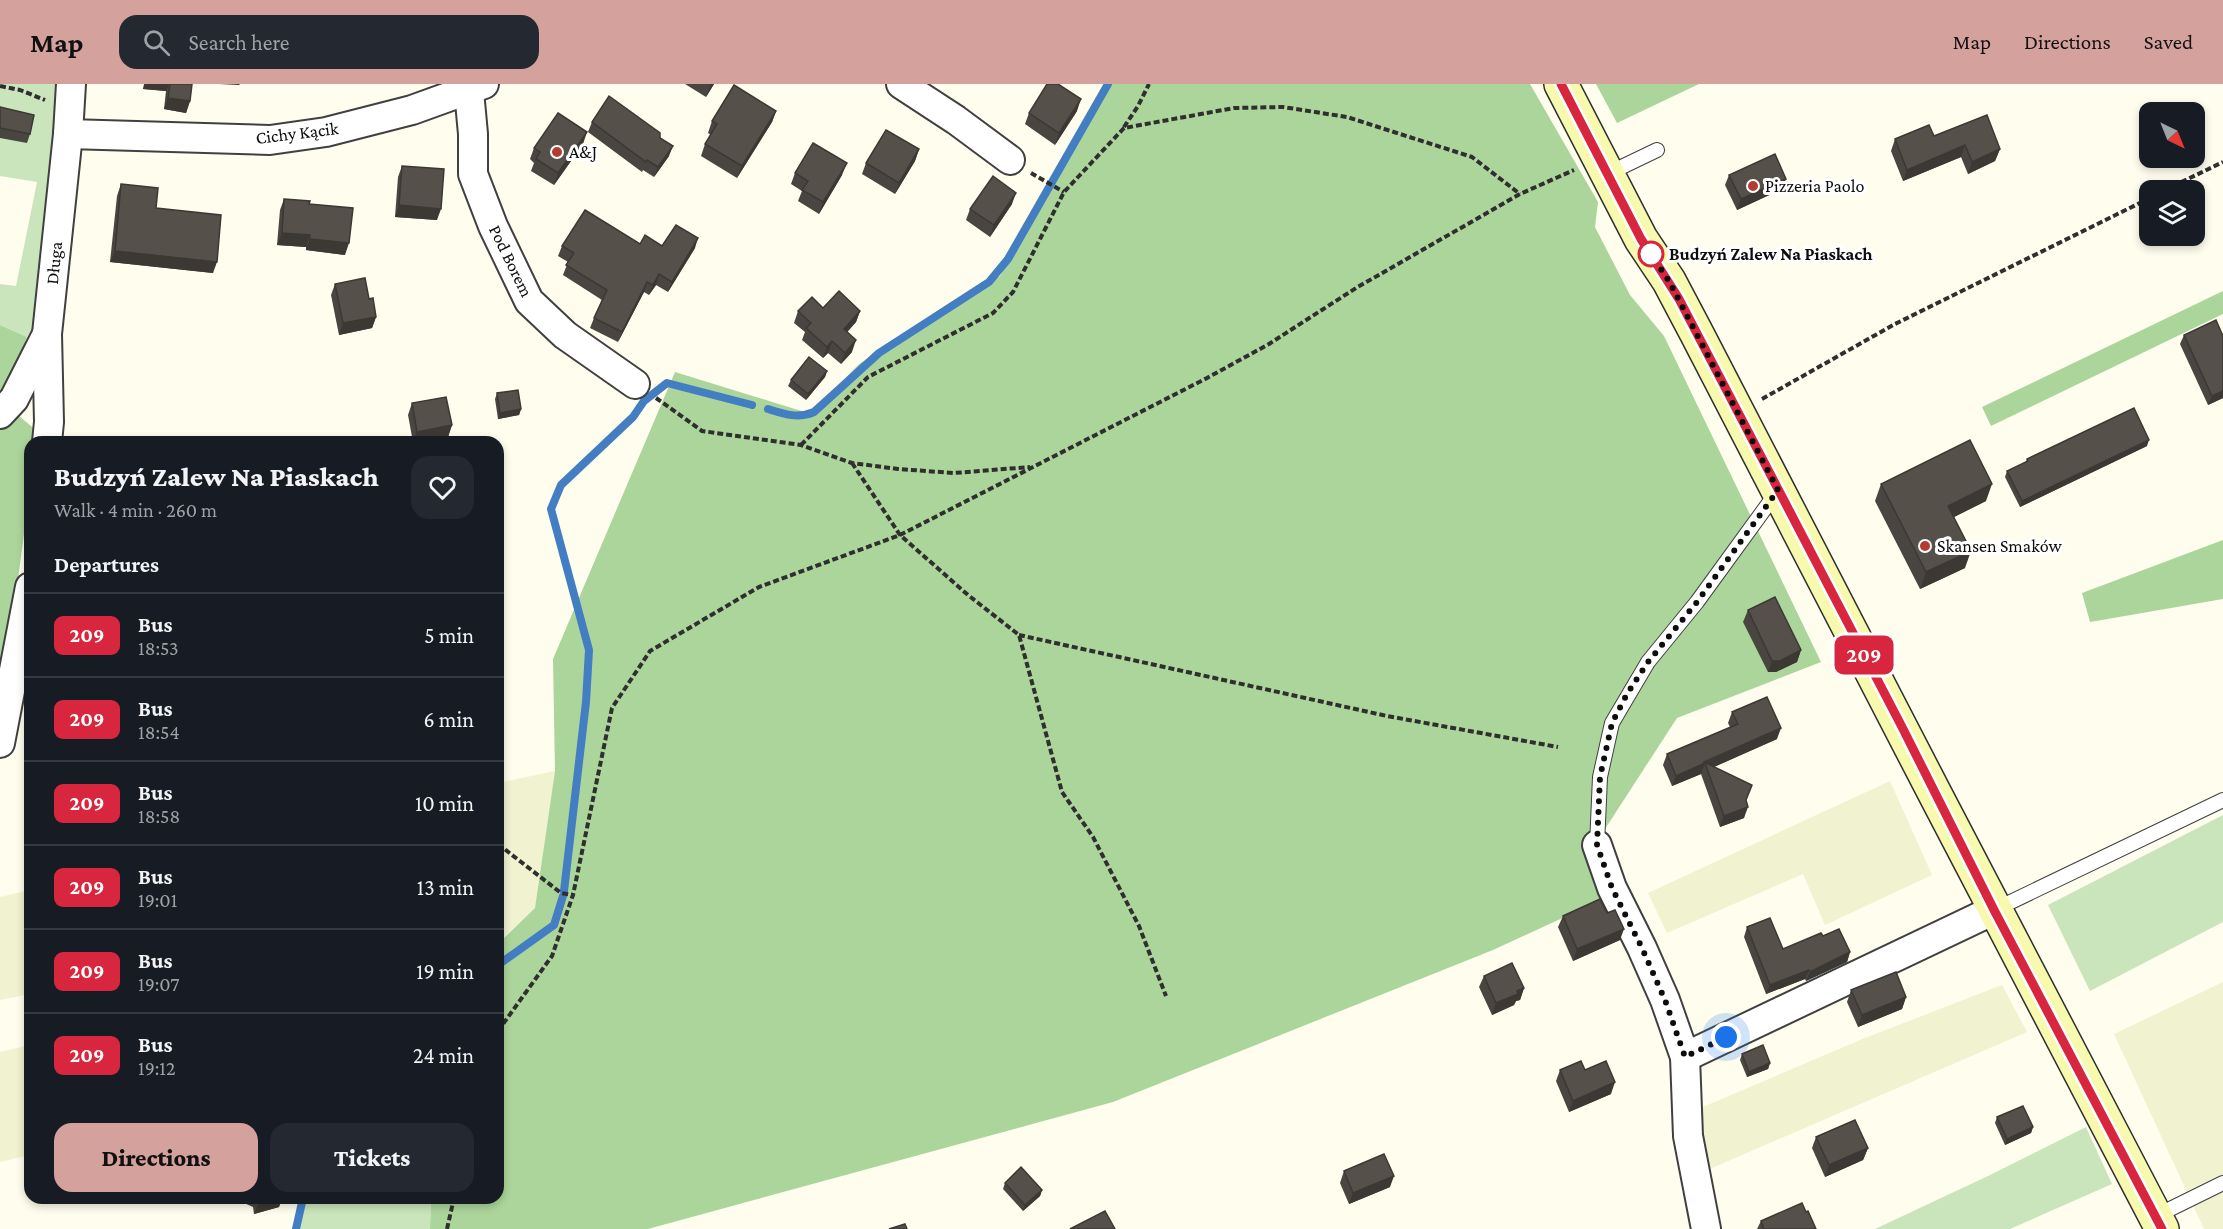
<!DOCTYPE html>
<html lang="en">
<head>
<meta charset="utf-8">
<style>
  :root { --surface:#171b24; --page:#242831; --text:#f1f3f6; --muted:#9ea1a6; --line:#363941; --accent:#d5a19d }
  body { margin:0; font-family:"Crimson Pro",serif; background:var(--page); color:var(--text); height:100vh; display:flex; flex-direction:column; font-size:22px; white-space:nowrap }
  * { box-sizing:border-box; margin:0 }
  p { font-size:20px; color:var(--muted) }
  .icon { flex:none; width:33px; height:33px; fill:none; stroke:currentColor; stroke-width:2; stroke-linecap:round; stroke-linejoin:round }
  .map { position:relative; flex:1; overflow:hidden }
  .drawer { position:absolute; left:24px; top:352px; width:480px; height:768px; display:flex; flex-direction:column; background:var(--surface); border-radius:18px; box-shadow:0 3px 9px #0003 }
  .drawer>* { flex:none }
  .badge { padding:0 12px; border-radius:9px; font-size:21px; line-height:39px }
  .needle { width:39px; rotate:137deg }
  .controls { position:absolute; left:2139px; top:18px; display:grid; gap:12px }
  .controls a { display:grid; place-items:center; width:66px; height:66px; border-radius:12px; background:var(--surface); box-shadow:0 3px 9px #0003; font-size:30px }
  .you { position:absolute; width:30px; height:30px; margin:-15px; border:4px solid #fff; border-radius:50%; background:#1a73e8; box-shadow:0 0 0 9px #1a73e833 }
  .map>.badge { position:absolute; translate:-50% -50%; box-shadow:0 0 0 3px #fff }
  h2 { padding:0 30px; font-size:22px; line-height:54px }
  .round { display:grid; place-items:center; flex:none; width:63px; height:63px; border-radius:18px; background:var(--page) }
  .summary { display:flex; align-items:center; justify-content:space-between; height:102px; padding:0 30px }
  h1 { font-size:28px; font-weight:800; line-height:45px }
  .action { display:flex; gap:12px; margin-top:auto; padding:12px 30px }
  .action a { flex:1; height:69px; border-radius:18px; background:var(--accent); color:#111; font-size:24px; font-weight:800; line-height:69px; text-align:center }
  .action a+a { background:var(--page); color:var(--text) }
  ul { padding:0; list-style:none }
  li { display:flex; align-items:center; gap:18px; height:84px; padding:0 30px; border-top:2px solid var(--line) }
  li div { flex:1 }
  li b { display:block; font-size:22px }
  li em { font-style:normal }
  li .badge { min-width:66px; font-weight:700; text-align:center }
  header { display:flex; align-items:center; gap:36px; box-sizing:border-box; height:84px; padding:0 30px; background:var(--accent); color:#111 }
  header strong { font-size:28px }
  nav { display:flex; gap:33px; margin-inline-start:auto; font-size:21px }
  .search { width:420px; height:54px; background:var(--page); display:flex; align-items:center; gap:15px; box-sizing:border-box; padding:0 21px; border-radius:18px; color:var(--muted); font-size:22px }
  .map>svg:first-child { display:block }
</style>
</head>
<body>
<header>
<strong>Map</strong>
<div class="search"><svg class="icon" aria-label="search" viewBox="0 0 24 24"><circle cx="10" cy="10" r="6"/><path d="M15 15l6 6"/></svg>Search here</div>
<nav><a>Map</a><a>Directions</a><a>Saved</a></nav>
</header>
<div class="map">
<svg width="2223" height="1145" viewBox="0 0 2223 1145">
  <rect width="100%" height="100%" fill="#fefdee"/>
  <g fill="#f0f2d0">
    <path d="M555,687L535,824L498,860V699Z"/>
    <path d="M1890,697L1932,791L1825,841L1803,790L1667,849L1648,809Z"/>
    <path d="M30,806V910L0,916V813Z"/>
    <path d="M2223,898V1145H2204L2114,950Z"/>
    <path d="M2002,901L2027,948L1705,1087L1696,1026L1860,956Z"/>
    <path d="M30,961V1071L0,1078V968Z"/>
  </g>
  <g fill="#cae5bb">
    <path d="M0,0H57L40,229L27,253L0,241V200L16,202L37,98L0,92Z"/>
    <path d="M2223,731V838L2090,907L2048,821Z"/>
    <path d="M2086,1043L2112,1100L2010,1145H1875L1988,1092Z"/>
    <path d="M307,1115H431L430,1145H298Z"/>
  </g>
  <g fill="#acd59b">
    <path d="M1108,0H1530L1598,118L1595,143L1630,211L1664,252L1821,578L1677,634L1603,748L1583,762L1606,814L1493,866L1113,1018L648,1145H430L431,1115L498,1114V860L535,824L555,687L553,575L675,288L811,330L859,280L1000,192Z"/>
    <path d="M1596,0H1699L1617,39Z"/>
    <path d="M2223,207V230L1991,342L1982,323Z"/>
    <path d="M0,241L27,253L6,310L0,317Z"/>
    <path d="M19,332L37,347L36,358H30V405L6,585L0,613V345L6,338Z"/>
    <path d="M2223,456V515L2090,538L2082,509Z"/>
  </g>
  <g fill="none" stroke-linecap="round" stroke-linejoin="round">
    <g stroke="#437dc2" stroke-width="8">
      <path d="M768,325C784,330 798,335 814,328L879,269L989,198L1008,175L1108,0"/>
      <path d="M564,807L586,618L589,566L551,425L561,401L633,333L644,317L667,299L752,321"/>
      <path d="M498,881L554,841L563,812"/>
      <path d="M296,1145L303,1114"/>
    </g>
    <g stroke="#404040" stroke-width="16">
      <g id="lane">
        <path d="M1607,90L1657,66"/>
        <path d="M1597,761L1600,693L1612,639L1648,578L1697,518L1777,408"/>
        <path d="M1994,826L2223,716"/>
        <path d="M2156,1132L2223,1099"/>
      </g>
    </g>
    <g stroke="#404040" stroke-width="32">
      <g id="street">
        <path d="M901,0L956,36L1010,76"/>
        <path d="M469,7L473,50V90L493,142L529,217L565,251L635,300"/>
        <path d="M68,50L270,56L326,48L412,26L484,0"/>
        <path d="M0,330L14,315L46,252"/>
        <path d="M47,358L49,338L47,250L68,50L71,0"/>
        <path d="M0,659L30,503"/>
        <path d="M1597,761L1612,804L1642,864L1665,916L1685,973L1688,1052L1706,1145"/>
        <path d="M1685,973L1994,826"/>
      </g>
    </g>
    <g stroke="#2f2f2f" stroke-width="36">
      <path id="secondary" d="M1561,0L1641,155L1669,197L1697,250C1852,548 2005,848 2162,1145"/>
    </g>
    <g stroke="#2f2f2f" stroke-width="4" stroke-dasharray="6 3" stroke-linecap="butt">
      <path d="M0,2L20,6L45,16"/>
      <path d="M1124,43L1138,22L1149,0"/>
      <path d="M1031,89L1064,108"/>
      <path d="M2165,106L2223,78"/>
      <path d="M656,314L702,347L801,361L852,379L898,385L954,389L1030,383"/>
      <path d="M1762,315L1895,240L2150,114"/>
      <path d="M801,361L868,293L993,229L1013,208L1064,108L1124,44L1234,24L1283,23L1347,33L1472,73L1520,110"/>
      <path d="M852,379L900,451L968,511L1019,551L1062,708L1093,753L1139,842L1166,912"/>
      <path d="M1019,551L1387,632L1558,663"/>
      <path d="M498,760L561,809L573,811"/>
      <path d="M498,947L552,872L573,811L612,624L650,567L759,503L900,451L1207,294L1269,260L1356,204L1520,110L1574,86"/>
      <path d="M447,1145L454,1114"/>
    </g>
    <use href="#lane" stroke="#fff" stroke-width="14"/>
    <use href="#street" stroke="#fff" stroke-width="28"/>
    <use href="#secondary" stroke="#f6f9ae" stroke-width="33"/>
  </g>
  <g fill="#494540">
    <path d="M144,0H192L190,17L186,29L164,25L166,7L143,5Z"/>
    <path d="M685,0H714L706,13Z"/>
    <path d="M0,23L30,50L27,59L0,54Z"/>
    <path d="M776,27L772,38L737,94L701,72L705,60L711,51L708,49L712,37Z"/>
    <path d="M1077,27L1055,61L1025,40L1029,29Z"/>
    <path d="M592,38L660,54L669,72L654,93L643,86L642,88L588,48Z"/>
    <path d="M1934,52L2000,65L1995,77L1968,90L1961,73L1903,97L1891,67L1895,55Z"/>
    <path d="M583,60L554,101L531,87L534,79L530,75L534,64Z"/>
    <path d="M919,65L915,77L895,110L862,90L866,79Z"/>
    <path d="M402,82L437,136L395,133L398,93Z"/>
    <path d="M795,89L842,91L819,130L798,117L802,107L791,100Z"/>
    <path d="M1729,91L1782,105L1737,126L1725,101Z"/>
    <path d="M121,100L156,124L213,189L110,178L117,112Z"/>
    <path d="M284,115L309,120L345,171L306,166V163L277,161L280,126Z"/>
    <path d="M1012,120L990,153L966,136L970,125Z"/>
    <path d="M640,160L695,164L668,208L656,201L649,211L644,208L618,258L590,244L594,234L602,216L563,191L568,178L558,172L562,162Z"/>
    <path d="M335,200L369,215L376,233L372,244L339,251L331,211Z"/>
    <path d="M823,224L860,227L856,238L847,248L852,268L841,280L828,269L823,274L802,256L805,248L794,239L798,227Z"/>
    <path d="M2184,251L2223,252V314L2208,321L2180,260Z"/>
    <path d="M827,287L825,293L806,316L788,302L791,296Z"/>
    <path d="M497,309L521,325L519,331L498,335L495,315Z"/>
    <path d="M412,319L452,341L448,353L418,358H413L408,331Z"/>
    <path d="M2147,362L2020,423L2005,393L2007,387L2026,378L2027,375Z"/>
    <path d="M1881,400L1986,417L1954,433L1965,484L1920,505L1875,417Z"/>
    <path d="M1748,526L1801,566L1797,578L1776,588H1768L1743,538Z"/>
    <path d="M1732,628L1777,655L1714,683L1746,717L1744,734L1720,743L1701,690L1672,702L1663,681L1667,670L1730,643L1728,639Z"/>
    <path d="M1607,829L1620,856L1573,877L1558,843L1563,832Z"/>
    <path d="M1747,843L1783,865L1850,868L1847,878L1806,897L1805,895L1766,910L1744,853Z"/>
    <path d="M1484,892L1524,904L1520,916L1516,917L1514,921L1492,931L1479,903Z"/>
    <path d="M1851,906L1906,913L1902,925L1858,943L1847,918Z"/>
    <path d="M1742,970L1770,979L1768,985L1747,993L1740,976Z"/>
    <path d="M1560,986H1585L1611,1010L1569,1028L1556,997Z"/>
    <path d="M1997,1033L2033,1043L2031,1049L2005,1061L1995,1039Z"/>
    <path d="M1816,1053L1868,1064L1863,1076L1825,1093L1812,1064Z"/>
    <path d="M1344,1087L1390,1103L1349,1120L1340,1099Z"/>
    <path d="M1005,1099L1042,1106L1040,1112L1023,1127L1003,1105Z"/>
    <path d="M233,1114H282L279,1123L254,1130L253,1123Z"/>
    <path d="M1761,1137L1816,1145H1757Z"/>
  </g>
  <g fill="#3c3834">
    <path d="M145,0H169L166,7L143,5Z"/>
    <path d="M219,0H240L239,1Z"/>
    <path d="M711,0H714L706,13Z"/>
    <path d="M168,14L190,17L186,29L164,25Z"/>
    <path d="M1081,15L1077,27L1055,61L1059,49Z"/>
    <path d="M776,27L772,38L737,94L742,82Z"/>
    <path d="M587,48L583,60L554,101L558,89Z"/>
    <path d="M1965,61L1961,73L1903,97L1907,86Z"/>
    <path d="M673,62L669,72L654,93L658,83Z"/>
    <path d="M919,65L915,77L895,110L899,99Z"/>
    <path d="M2000,65L1995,77L1968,90L1972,78Z"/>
    <path d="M847,79L842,91L819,130L823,118Z"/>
    <path d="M1786,95L1782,105L1737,126L1741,115Z"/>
    <path d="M1016,109L1012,120L990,153L994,141Z"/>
    <path d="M399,121L441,125L437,136L395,133Z"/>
    <path d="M282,149L310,151L306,163L277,161Z"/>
    <path d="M698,154L695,164L668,208L672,198Z"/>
    <path d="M310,155L349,159L345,171L306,166Z"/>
    <path d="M115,167L217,178L213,189L110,178Z"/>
    <path d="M659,190L656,201L649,211L653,201Z"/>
    <path d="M647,198L644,208L618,258L622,248Z"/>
    <path d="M860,227L856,238L840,256L844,245Z"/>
    <path d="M376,233L372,244L339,251L343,239Z"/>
    <path d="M856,256L852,268L841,280L845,269Z"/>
    <path d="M832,257L828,269L823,274L827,263Z"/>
    <path d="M827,287L825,293L806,316L808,310Z"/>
    <path d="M2223,307V314L2208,321L2212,312Z"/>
    <path d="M521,325L519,331L498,335L500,329Z"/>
    <path d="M452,341L448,353L418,358H413L417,348Z"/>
    <path d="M2149,356L2147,362L2020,423L2022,417Z"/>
    <path d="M1992,400L1986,417L1942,439L1948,422Z"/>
    <path d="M1971,467L1965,484L1920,505L1926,488Z"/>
    <path d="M1801,566L1797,578L1776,588H1768L1772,577Z"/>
    <path d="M1781,644L1777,655L1707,686L1705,679L1701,690L1672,702L1676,692Z"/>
    <path d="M1748,723L1744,734L1720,743L1724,732Z"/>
    <path d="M1624,845L1620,856L1573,877L1577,865Z"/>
    <path d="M1850,868L1847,878L1806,897L1810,888Z"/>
    <path d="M1809,886L1805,895L1766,910L1770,901Z"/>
    <path d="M1524,904L1520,916L1516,917L1514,921L1492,931L1496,919L1517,907Z"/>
    <path d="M1906,913L1902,925L1858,943L1862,931Z"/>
    <path d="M1770,979L1768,985L1747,993L1749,988Z"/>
    <path d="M1615,998L1611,1010L1569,1028L1573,1017Z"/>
    <path d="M2033,1043L2031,1049L2005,1061L2007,1055Z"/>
    <path d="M1868,1064L1863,1076L1825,1093L1829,1081Z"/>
    <path d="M1394,1092L1390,1103L1349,1120L1353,1109Z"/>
    <path d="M1042,1106L1040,1112L1023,1127L1025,1121Z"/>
    <path d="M273,1114H282L279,1123L254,1130L259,1118Z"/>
  </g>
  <g fill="#55504a" stroke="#3c3834" stroke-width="1.5">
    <path d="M170,0H192L190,17L168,14Z"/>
    <path d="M1047,0H1058L1081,15L1059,49L1029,29Z"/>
    <path d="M734,1L776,27L742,82L705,60L717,40L712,37Z"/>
    <path d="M609,12L660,49V54L673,62L658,83L647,76L646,78L592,38Z"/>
    <path d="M0,23L34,31L30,50L0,44Z"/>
    <path d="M558,29L587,48L558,89L536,75L540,68L534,64Z"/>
    <path d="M1987,31L2000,65L1972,78L1965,61L1907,86L1895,55L1929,41L1934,52Z"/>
    <path d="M886,46L919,65L899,99L866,79Z"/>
    <path d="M813,59L847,79L823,118L802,106L808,97L795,89Z"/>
    <path d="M1775,70L1786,95L1741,115L1729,91Z"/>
    <path d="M402,82L444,85L441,125L399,121Z"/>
    <path d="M993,92L1016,109L994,141L970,125Z"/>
    <path d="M121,100L158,104L156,124L221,131L217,178L115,167Z"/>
    <path d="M284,115L310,117L309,120L353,124L349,159L310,155V151L282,149Z"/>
    <path d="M585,126L640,160L645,151L662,162L676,141L698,154L672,198L659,190L653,201L647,198L622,248L594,234L607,206L566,181L574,169L562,162Z"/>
    <path d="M365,194L369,215L373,214L376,233L343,239L335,200Z"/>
    <path d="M839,207L860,227L844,245L856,256L845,269L832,257L827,263L806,244L811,239L798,227L812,213L823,224Z"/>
    <path d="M2216,236L2223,252V307L2212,312L2184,251Z"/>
    <path d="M809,273L827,287L808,310L791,296Z"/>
    <path d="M518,306L521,325L500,329L497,309Z"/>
    <path d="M446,313L452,341L417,348L412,319Z"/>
    <path d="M2134,324L2149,356L2022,417L2007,387L2028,377L2027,375Z"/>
    <path d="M1970,356L1992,400L1948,422L1971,467L1926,488L1881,400Z"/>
    <path d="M1775,513L1801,566L1780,577H1772L1748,526Z"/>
    <path d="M1767,613L1781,644L1704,678L1752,701L1746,716L1748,723L1724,732L1705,679L1676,692L1667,670L1738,640L1732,628Z"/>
    <path d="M1600,815L1607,829L1615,826L1624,845L1577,865L1563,832Z"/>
    <path d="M1770,834L1783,865L1821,849L1823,852L1839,845L1850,868L1810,888L1809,886L1770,901L1747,843Z"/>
    <path d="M1512,879L1524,904L1517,907L1518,910L1496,919L1484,892Z"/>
    <path d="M1896,888L1906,913L1862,931L1851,906Z"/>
    <path d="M1763,961L1770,979L1749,988L1742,970Z"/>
    <path d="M1581,977L1585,986L1606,977L1615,998L1573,1017L1560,986Z"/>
    <path d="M2023,1022L2033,1043L2007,1055L1997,1033Z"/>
    <path d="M1855,1036L1868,1064L1829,1081L1816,1053Z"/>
    <path d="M1384,1070L1394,1092L1353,1109L1344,1087Z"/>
    <path d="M1021,1083L1042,1106L1025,1121L1005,1099Z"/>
    <path d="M258,1114H273L259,1118Z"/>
    <path d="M1802,1119L1806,1128L1808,1127L1816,1145H1764L1761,1137Z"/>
    <path d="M1105,1127L1115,1145H1070Z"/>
    <path d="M905,1140L907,1145H889Z"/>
  </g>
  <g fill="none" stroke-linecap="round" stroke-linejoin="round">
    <g stroke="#fff" stroke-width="14">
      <path id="line" d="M1561,0L1641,155L1679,215L1902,643L1994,826L2162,1145"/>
    </g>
    <use href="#line" stroke="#d7263d" stroke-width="9"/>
    <path stroke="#0d0d0d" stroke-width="6" stroke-dasharray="0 10.8" d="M1651,170L1650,169L1669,197L1778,406L1697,518L1648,578L1627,610L1612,639L1600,693L1597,761L1612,804L1642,864L1665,916L1685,973L1726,953"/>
  </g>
  <g fill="#b23d30" stroke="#fff" stroke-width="2">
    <circle cx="557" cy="68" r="6"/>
    <circle cx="1753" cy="102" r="6"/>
    <circle cx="1925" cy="462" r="6"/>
  </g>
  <circle fill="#fff" stroke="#d7263d" stroke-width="3" cx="1651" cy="170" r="12"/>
  <g text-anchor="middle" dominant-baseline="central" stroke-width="6" stroke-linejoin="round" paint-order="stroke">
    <g font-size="18" fill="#0d0d0d" stroke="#fff">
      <text transform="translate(297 49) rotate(-7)">Cichy Kącik</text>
      <text transform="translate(511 177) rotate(64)">Pod Borem</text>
      <text transform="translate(54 179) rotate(-84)">Długa</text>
    </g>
    <g font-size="18" fill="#0d0d0d" stroke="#fff" text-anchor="start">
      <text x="569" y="68">A&amp;J</text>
      <text x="1765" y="102">Pizzeria Paolo</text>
      <text x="1937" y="462">Skansen Smaków</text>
    </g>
    <g font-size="18" font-weight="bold" fill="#0d0d0d" stroke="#fff" text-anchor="start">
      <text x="1669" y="170">Budzyń Zalew Na Piaskach</text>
    </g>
  </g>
</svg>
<div class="controls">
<a><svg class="needle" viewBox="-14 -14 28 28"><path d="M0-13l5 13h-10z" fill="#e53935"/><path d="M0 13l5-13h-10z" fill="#9ea1a6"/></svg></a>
<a><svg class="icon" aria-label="layers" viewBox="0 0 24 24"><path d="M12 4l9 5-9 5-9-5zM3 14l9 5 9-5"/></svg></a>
</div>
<div class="you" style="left:1726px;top:953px"></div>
<b class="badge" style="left:1864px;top:571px;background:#d7263d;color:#fff">209</b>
<section class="drawer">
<div class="summary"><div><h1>Budzyń Zalew Na Piaskach</h1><p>Walk · 4 min · 260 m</p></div><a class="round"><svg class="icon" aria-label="heart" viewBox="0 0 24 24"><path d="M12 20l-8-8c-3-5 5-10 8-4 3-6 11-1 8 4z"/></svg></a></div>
<h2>Departures</h2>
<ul>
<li><span class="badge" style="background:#d7263d;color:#fff">209</span><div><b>Bus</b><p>18:53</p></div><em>5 min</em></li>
<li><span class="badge" style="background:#d7263d;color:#fff">209</span><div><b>Bus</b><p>18:54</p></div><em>6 min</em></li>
<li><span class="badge" style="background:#d7263d;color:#fff">209</span><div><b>Bus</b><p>18:58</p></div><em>10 min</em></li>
<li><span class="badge" style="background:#d7263d;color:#fff">209</span><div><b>Bus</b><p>19:01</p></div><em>13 min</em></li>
<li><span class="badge" style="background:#d7263d;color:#fff">209</span><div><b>Bus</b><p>19:07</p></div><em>19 min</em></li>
<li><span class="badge" style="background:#d7263d;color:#fff">209</span><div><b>Bus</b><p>19:12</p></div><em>24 min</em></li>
</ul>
<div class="action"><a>Directions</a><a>Tickets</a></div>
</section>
</div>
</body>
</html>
